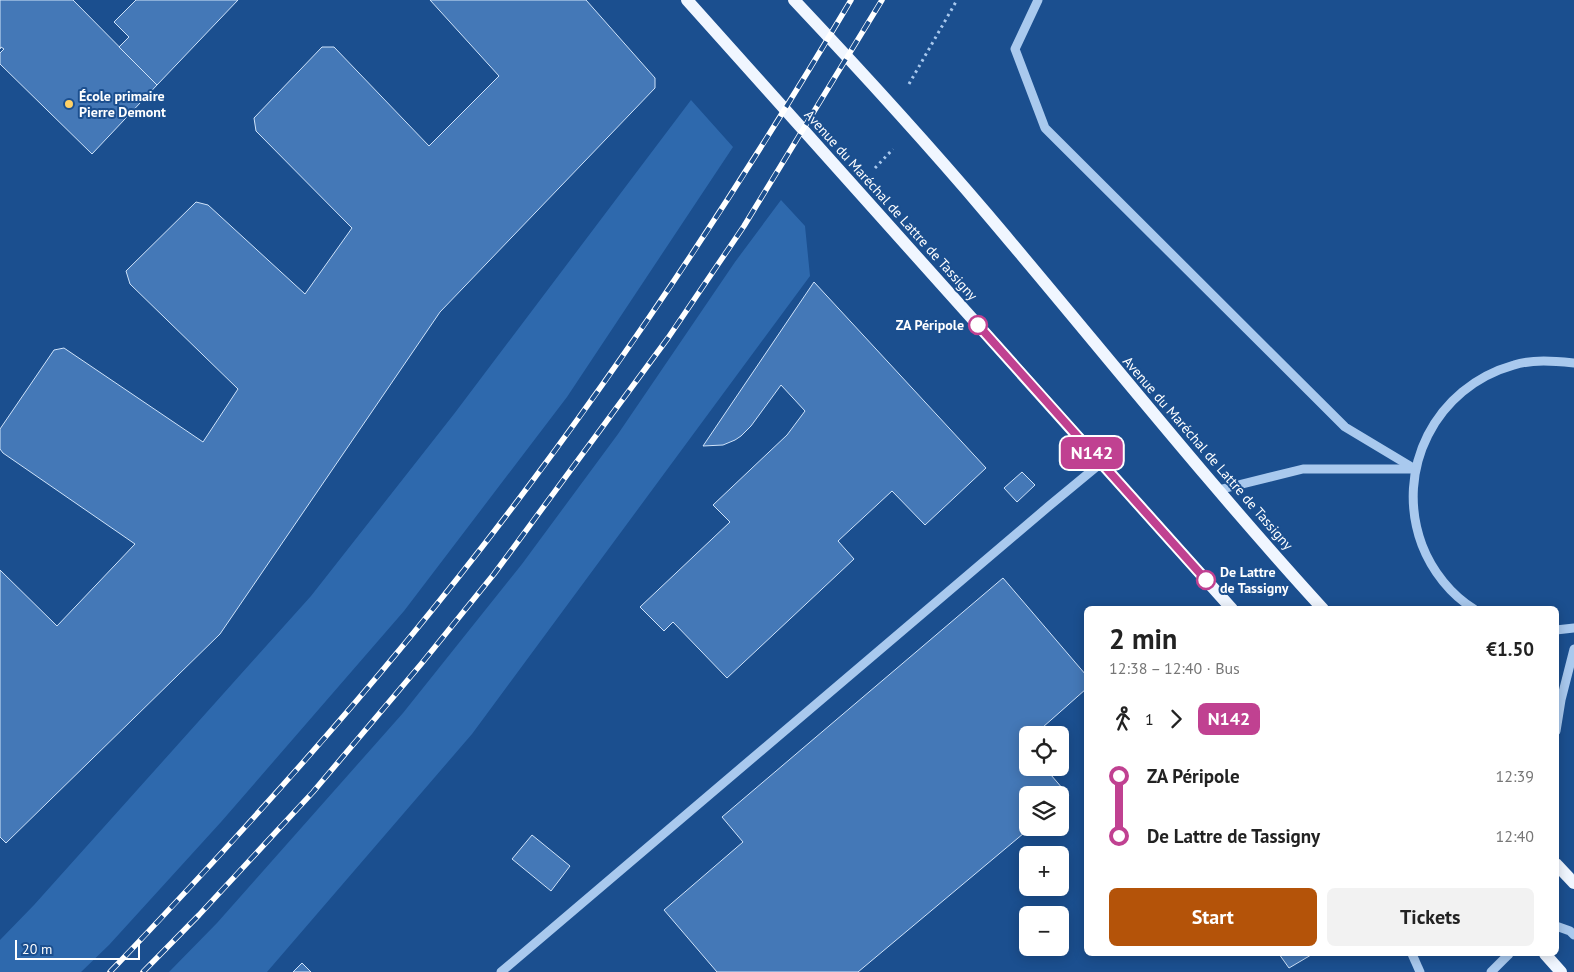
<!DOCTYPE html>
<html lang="en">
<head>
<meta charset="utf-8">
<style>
  :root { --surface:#fff; --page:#f2f2f2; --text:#222; --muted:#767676; --accent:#b45309 }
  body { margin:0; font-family:"PT Sans",sans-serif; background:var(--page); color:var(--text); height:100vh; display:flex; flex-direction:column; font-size:19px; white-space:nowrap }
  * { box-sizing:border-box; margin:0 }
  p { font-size:16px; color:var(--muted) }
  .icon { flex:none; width:28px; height:28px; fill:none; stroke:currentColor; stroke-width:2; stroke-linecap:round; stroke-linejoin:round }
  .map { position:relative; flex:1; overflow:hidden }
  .details { position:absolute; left:1084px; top:606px; width:475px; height:350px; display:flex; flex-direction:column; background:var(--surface); border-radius:8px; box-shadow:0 2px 12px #0003 }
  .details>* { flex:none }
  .badge { padding:0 10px; border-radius:8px; font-size:18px; line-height:32px }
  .buttons { position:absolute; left:1019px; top:726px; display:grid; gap:10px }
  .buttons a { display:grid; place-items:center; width:50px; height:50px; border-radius:8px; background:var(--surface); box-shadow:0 2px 12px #0003; font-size:25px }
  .scale { position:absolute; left:15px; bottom:12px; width:125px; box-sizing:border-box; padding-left:5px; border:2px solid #fff; border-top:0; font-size:14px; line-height:18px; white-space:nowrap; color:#fff; -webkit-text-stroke:4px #1b4f8f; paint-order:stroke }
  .map>.badge { position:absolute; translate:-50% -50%; box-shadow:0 0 0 2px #fff }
  .legs { display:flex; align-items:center; gap:8px; height:55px; padding:0 25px; font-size:16px }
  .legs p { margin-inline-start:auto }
  .overview { display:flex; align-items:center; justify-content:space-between; height:85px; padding:0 25px }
  h1 { font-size:28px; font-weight:600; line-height:38px }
  .primary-button { display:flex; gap:10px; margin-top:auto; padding:10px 25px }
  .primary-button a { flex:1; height:58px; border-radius:8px; background:var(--accent); color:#fff; font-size:20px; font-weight:600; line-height:58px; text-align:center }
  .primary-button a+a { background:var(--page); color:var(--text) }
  ul { padding:0 25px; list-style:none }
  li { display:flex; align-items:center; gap:18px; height:60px; font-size:19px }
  li i { display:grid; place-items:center; width:8px; height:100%; margin:0 6px; background:currentColor }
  li i::after { content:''; width:12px; height:12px; margin:-6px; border:4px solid; border-radius:50%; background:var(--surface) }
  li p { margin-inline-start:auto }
  li:first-child i { background:linear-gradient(#0000 50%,currentColor 0) }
  li:last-child i { background:linear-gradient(currentColor 50%,#0000 0) }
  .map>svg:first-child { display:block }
</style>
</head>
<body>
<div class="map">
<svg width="1574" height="972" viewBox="0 0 1574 972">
  <rect width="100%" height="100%" fill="#1b4f8f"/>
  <g fill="#2e69ad">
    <path d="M691,100L733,147L567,397L404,611L221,822L109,945L81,972H0V940L34,905L311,596L454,414Z"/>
    <path d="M781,200L805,226L810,276L472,734L267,972H169L217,923L403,713L522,564L618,434L735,262Z"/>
  </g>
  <g fill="#4478b7" stroke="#cfe3fa">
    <path d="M0,0H73L157,85L92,154L0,64V53L4,49L1,47L0,49Z"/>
    <path d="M136,0H238L157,85L119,47L129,37L114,22Z"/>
    <path d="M430,0H586L655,78V88L440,312L220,634L6,843L0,837V570L57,626L135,544L3,453L0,449V429L54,350L64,348L203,442L238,389L130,284L126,271L196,202L208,205L305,294L352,228L256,131L254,118L322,47H334L429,146L499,76Z"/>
    <path d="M814,282L986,468L925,525L892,491L838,541L854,559L727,678L673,622L664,631L640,607L730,522L713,505L787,435L805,411L781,385L751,426L741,436L735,440L723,445L703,446Z"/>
    <path d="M1022,472L1035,485L1017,502L1004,488Z"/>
    <path d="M1003,578L1086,675V689L1034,735H1028V741L1025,743L1028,746V768H1045L1069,796L1060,803V795H1028V828H1030L858,972H717L664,910L743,842L722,817Z"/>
    <path d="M532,835L570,866L551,891L512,859Z"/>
    <path d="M1279,954H1310L1311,955L1289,968Z"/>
    <path d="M302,963L311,972H293Z"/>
  </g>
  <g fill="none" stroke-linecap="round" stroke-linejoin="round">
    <g stroke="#a9c9ee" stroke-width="3" stroke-dasharray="2.5 4" stroke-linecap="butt">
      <path d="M909,84L957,0"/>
      <path d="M875,168L893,149"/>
    </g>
    <g stroke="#a9c9ee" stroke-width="9">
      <path d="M1038,0L1015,49L1045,128L1345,427L1415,469"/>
      <path d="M1218,490L1303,469H1415"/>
      <path d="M1474,609C1451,595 1432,571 1422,545C1394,470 1435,387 1514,365C1533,359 1554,361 1574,363"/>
      <path d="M1556,630L1574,628"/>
      <path d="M1556,731L1561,700L1574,649"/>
      <path d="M1556,926L1570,931L1574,935"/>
      <path d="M1412,954L1420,972"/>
      <path d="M501,972L1049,506L1101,463"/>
      <path d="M1491,972L1509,954"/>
    </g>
    <g stroke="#f0f6ff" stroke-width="12">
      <path d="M687,0L1232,609"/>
      <path d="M794,0C860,70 925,141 987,214C1099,346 1206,481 1323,609"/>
      <path d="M1556,864L1574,883"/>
      <path d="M1545,954L1561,972"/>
    </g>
    <g stroke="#fff" stroke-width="5.5">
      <g id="rail">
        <path d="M110,972C212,865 312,756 406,642C572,441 718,224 851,0"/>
        <path d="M143,972L199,915L313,792L422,663L494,574L668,338L744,226L882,0"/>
      </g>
    </g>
    <use href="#rail" stroke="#1b4f8f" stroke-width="4" stroke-dasharray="11" stroke-linecap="butt"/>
  </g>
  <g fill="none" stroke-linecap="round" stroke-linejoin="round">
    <g stroke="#fff" stroke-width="11">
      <path id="line-1" d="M978,325L1206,580"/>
    </g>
    <use href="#line-1" stroke="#c04191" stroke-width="8"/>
  </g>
  <circle fill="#ffd166" stroke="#1b4f8f" stroke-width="2" cx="69" cy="104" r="5"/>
  <g fill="#fff" stroke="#c04191" stroke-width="2.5">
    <circle cx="978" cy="325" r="9"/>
    <circle cx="1206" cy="580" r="9"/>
  </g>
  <g text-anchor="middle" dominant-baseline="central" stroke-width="4" stroke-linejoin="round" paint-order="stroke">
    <g font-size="14" font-weight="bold" fill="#fff" stroke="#1b4f8f" text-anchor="start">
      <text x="79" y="96">École primaire<tspan x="79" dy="16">Pierre Demont</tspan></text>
    </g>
    <g font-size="14" fill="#fff" stroke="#1b4f8f">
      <text transform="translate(891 205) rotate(48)">Avenue du Maréchal de Lattre de Tassigny</text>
      <text transform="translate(1208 453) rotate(49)">Avenue du Maréchal de Lattre de Tassigny</text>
    </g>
    <g font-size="14" font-weight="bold" fill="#fff" stroke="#1b4f8f" text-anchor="end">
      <text x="964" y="325">ZA Péripole</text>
      <text x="1220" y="572" text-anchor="start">De Lattre<tspan x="1220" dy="16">de Tassigny</tspan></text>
    </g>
  </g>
</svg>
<div class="buttons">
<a><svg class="icon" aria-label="locate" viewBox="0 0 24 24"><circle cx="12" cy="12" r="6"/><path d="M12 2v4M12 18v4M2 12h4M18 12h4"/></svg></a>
<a><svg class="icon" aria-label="layers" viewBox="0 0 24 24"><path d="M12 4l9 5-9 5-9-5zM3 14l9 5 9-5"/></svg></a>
<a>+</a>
<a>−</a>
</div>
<div class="scale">20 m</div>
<b class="badge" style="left:1092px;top:453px;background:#c04191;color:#fff">N142</b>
<section class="details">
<div class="overview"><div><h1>2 min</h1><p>12:38 – 12:40 · Bus</p></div><b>€1.50</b></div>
<div class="legs"><svg class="icon" aria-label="walk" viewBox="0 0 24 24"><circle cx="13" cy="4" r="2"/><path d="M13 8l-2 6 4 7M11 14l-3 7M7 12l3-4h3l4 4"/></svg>1<svg class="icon" aria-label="forward" viewBox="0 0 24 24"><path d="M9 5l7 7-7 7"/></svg><b class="badge" style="background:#c04191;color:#fff">N142</b></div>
<ul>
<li><i style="color:#c04191"></i><b>ZA Péripole</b><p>12:39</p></li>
<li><i style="color:#c04191"></i><b>De Lattre de Tassigny</b><p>12:40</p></li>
</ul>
<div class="primary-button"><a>Start</a><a>Tickets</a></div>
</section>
</div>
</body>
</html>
